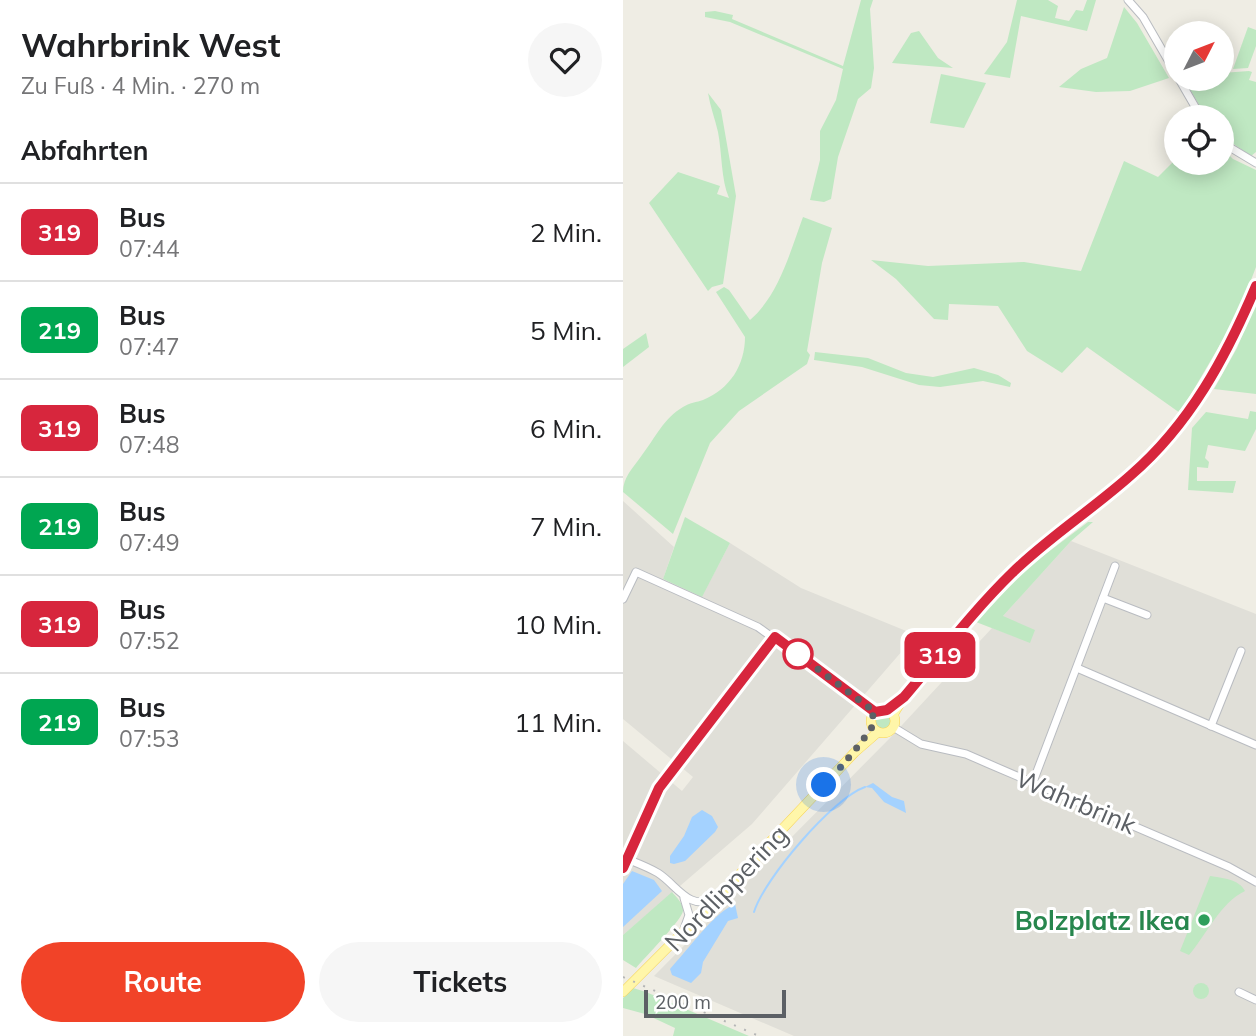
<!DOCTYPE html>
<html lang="de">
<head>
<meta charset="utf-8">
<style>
  :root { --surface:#fff; --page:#f6f6f6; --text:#202124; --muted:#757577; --line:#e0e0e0; --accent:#f14328 }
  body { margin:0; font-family:Mulish,sans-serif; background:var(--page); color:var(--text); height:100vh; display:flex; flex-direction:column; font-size:26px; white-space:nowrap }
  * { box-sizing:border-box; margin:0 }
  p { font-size:23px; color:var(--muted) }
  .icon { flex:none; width:38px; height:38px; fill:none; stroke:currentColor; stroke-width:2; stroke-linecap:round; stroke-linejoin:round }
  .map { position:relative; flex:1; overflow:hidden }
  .drawer { display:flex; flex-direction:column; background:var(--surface); width:623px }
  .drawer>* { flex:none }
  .badge { padding:0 14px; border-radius:10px; font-size:24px; line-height:46px }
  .needle { width:46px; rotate:48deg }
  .buttons { position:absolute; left:541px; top:21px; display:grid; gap:14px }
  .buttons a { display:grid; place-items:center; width:70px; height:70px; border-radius:50%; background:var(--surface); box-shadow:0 4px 18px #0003; font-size:35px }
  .scale { position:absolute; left:21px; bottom:18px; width:142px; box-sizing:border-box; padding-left:7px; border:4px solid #5c6065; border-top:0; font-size:19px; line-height:24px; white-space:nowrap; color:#5c6065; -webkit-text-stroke:5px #fff; paint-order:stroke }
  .you { position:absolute; width:35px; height:35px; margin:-18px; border:5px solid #fff; border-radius:50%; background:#1a73e8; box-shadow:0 0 0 10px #1a73e833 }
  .map>.badge { position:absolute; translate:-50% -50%; box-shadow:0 0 0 4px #fff }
  h2 { padding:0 21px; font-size:26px; line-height:63px }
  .round { display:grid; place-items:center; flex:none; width:74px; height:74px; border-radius:37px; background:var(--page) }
  .overview { display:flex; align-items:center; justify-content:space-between; height:119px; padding:0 21px }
  h1 { font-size:33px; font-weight:700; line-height:52px }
  .button { display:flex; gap:14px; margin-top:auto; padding:14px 21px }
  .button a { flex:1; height:80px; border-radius:42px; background:var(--accent); color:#fff; font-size:28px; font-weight:700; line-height:80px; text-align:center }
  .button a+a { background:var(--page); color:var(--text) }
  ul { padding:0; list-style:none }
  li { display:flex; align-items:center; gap:21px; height:98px; padding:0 21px; border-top:2px solid var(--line) }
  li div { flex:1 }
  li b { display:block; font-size:26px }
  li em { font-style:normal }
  li .badge { min-width:77px; font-weight:700; text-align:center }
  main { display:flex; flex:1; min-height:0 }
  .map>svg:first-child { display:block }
</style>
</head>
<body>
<main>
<section class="drawer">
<div class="overview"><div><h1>Wahrbrink West</h1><p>Zu Fuß · 4 Min. · 270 m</p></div><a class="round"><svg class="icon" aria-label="heart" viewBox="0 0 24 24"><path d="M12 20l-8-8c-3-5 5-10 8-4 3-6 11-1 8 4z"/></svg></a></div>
<h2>Abfahrten</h2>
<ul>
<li><span class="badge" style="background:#d7263d;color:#fff">319</span><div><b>Bus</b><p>07:44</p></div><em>2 Min.</em></li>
<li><span class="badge" style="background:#00a651;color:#fff">219</span><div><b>Bus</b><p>07:47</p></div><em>5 Min.</em></li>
<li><span class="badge" style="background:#d7263d;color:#fff">319</span><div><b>Bus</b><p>07:48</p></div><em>6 Min.</em></li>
<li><span class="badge" style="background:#00a651;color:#fff">219</span><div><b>Bus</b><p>07:49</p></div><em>7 Min.</em></li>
<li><span class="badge" style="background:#d7263d;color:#fff">319</span><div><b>Bus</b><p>07:52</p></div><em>10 Min.</em></li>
<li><span class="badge" style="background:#00a651;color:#fff">219</span><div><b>Bus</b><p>07:53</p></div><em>11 Min.</em></li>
</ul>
<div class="button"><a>Route</a><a>Tickets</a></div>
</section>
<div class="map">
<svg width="633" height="1036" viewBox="0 0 633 1036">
  <rect width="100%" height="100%" fill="#efede4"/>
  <g fill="#e0dfd8">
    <path d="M0,501L51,547L40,579L79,596L107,543L178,588L293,635L129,824L0,935V741L59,791L70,777L0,719Z"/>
    <path d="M448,541L633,614V1036H171L31,976L267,738L369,628L407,642L379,617Z"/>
  </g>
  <g fill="#bfe8c2">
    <path d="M238,0H250L247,9L251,68L248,88L235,99L215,157L208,199L201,202L187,200L197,160V131L213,100L220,69L107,22L82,17V12L92,11L110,15L109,19L220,66Z"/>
    <path d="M394,0H425L435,6L432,18L446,21L453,10L460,11L464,0H473L464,31L398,16L387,78L361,74L384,42Z"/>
    <path d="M501,7L514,23L546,78L507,91L473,92L436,87L458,69L484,58Z"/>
    <path d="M625,27L633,30V46L625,68L610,69Z"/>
    <path d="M296,31L315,58L330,68L269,63L288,33Z"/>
    <path d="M626,71L629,72L626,80L633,82V152L628,156L599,136L598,117H583L561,79H598L599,73Z"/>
    <path d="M318,74L363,83L341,128L307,123Z"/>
    <path d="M85,93L98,110L113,196L100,284L89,287L85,291L26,203L55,172L97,186L94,194L106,198C98,180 99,152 95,132C92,119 87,106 85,93Z"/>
    <path d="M599,148L610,159L633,170V267L615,314L557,413L464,347L439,373L404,351L375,306L326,304L325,320L311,319L273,279L248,260L305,266L401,262L458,271L501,161L535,177L553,159V163H598Z"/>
    <path d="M180,217L209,228L199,263L184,351L187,355L184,364L116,411L87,443L50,534L0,492C0,477 10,468 19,455C32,438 41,418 60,407C66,403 74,402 80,400C107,389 122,365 122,337L93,292L101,287L106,290L127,320C156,295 167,252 180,217Z"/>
    <path d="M633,303V394L591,389L614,348Z"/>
    <path d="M23,333L26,347L0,367V349Z"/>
    <path d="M192,352L245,358L283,373L310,377L351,368L375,375L388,383L387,387L360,381L317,387L296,385L239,367L191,360Z"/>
    <path d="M627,411L633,412V429L622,451L585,445L582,458L586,462L585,468L574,467V481H613L610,493L565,490L569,428L583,412L625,419Z"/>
    <path d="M62,517L107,543L79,597L40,579Z"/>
    <path d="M465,522H470L448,541L380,616L412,630L407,643L353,622L400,571Z"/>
    <circle cx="260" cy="721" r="9"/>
    <path d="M587,876C599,878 616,879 622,891C597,903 584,934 566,955L557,951Z"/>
    <path d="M49,892C53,897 61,904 60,911C59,920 21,958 13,968L0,960V935Z"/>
    <circle cx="578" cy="991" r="8"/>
    <path d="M10,988L23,992L126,1036H50L52,1028L22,1014L0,1008V998Z"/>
  </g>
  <g fill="#a4d2ff">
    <path d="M250,783L269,797L281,801L283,813L261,802L249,788L242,787Z"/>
    <path d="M79,810L89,816L95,827L92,832L62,861L51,864L47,863V856L61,836L69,817Z"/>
    <path d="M9,871L31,880L39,891L0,927V884Z"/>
    <path d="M112,904L115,918L105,921L80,962L78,973L68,983L49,975L47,969L53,962C69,945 91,913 112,904Z"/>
  </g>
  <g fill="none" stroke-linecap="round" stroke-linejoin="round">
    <path stroke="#a4d2ff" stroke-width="2" d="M131,912C141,879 210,798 242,787"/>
    <g stroke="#b9bcc1" stroke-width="9">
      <g id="minor">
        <path d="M505,0L520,17L553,74"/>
        <path d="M556,79L578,117"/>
        <path d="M598,142L633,163"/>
        <path d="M480,598L524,615"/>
        <path d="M0,599L13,572L135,627L252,712"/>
        <path d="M454,668L633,745"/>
        <path d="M588,726L618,651"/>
        <path d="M270,727L298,744L343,754L366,764L606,867L633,882"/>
        <path d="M410,782L492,566"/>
        <path d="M92,899C65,911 54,885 35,873C25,867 14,863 4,859L35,788L152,637"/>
        <path d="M61,929L66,915L61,898"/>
        <path d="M616,992L633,1000"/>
      </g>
    </g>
    <g stroke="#f8d354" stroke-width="10">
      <g id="major">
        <circle cx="260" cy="721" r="12"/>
        <path d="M270,715L281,697C317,656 350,611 389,573C426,537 470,509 508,475C567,424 604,357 633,286"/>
        <path d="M0,992L99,893L232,752L255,732"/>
      </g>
    </g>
    <use href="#minor" stroke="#fff" stroke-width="7"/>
    <use href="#major" stroke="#fff6a9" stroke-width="9"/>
    <path stroke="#b5b6b6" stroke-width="2" stroke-dasharray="2 9" stroke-linecap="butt" d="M0,977L136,1036"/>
  </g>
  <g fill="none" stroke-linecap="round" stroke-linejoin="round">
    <g stroke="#fff" stroke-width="16">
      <path id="line" d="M0,868L36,788L152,637L252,712L264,710L281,697C316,656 350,611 389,573C426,537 470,509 508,475C567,424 603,357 633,286"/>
    </g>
    <use href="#line" stroke="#d7263d" stroke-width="10"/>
    <path stroke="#5c6065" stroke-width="7" stroke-dasharray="0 12.6" d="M175,654L252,712L248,719L249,727C235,748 219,766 201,785"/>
  </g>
  <circle fill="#fff" stroke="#d7263d" stroke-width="3.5" cx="175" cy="654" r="14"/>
  <circle fill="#2e9e5b" stroke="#fff" stroke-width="2.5" cx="581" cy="920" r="7"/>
  <g text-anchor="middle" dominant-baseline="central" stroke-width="6" stroke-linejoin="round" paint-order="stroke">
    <g font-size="26" fill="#5c6065" stroke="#fff">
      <text transform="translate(453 801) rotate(23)">Wahrbrink</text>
      <text transform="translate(103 888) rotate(-46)">Nordlippering</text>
    </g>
    <g font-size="26" font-weight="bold" fill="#27864d" stroke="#fff" text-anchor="end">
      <text x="567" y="920">Bolzplatz Ikea</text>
    </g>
  </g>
</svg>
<div class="buttons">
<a><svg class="needle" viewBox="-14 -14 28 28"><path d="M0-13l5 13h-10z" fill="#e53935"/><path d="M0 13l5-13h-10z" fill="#757577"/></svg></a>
<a><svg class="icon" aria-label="locate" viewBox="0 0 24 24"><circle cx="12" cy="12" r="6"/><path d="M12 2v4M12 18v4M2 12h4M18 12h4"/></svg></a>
</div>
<div class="scale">200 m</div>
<div class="you" style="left:201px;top:785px"></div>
<b class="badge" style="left:317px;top:655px;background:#d7263d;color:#fff">319</b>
</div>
</main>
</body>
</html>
